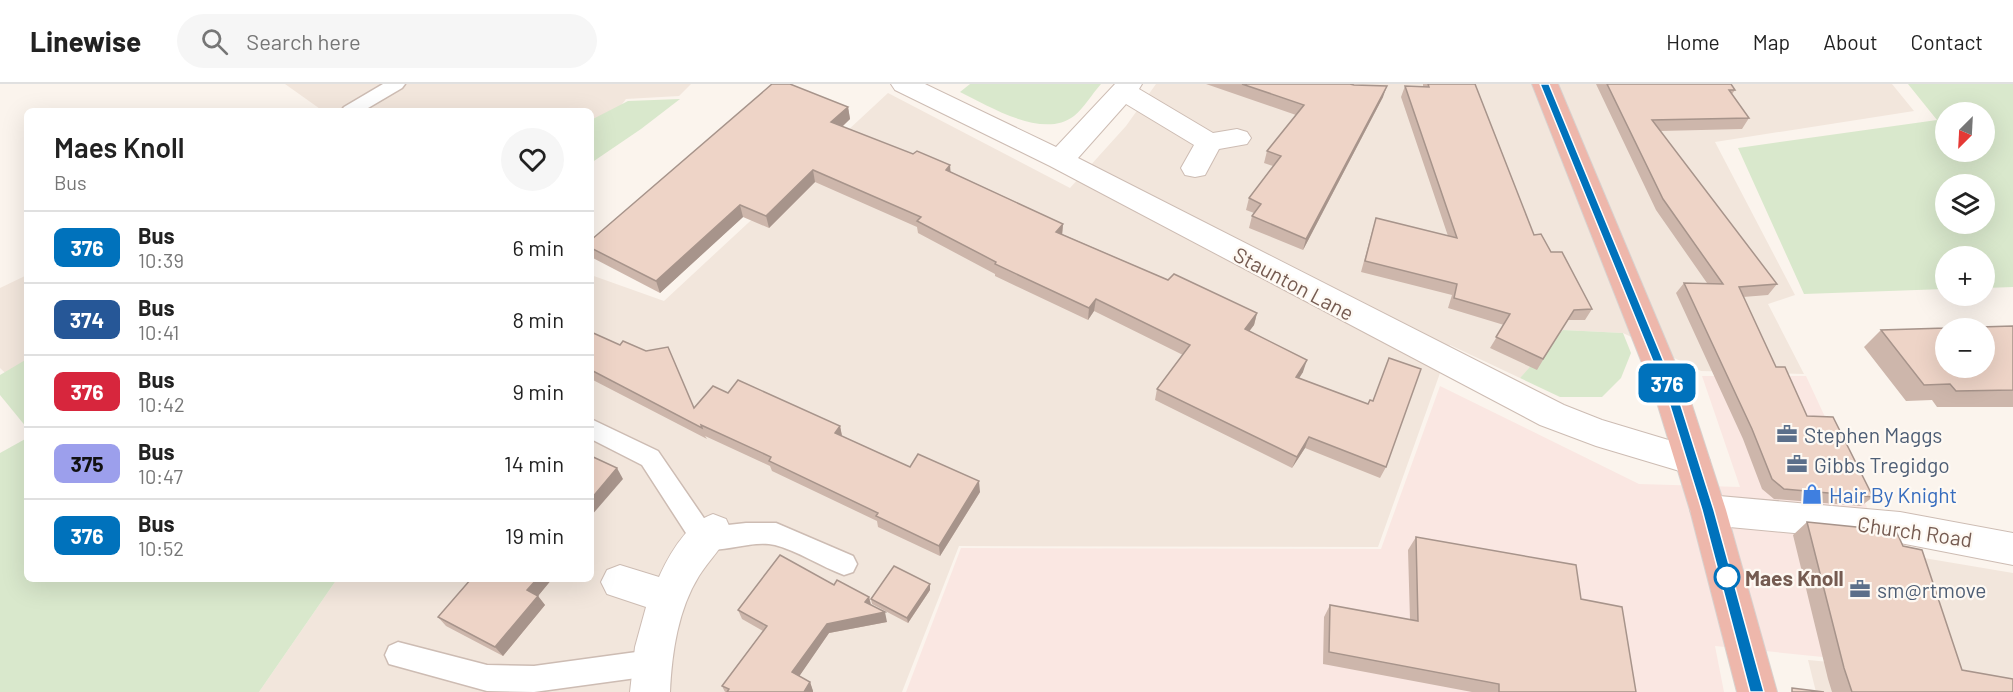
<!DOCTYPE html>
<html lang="en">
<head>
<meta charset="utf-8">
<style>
  :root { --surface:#fff; --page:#f6f6f6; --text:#222; --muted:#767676; --line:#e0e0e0 }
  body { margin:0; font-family:Barlow,sans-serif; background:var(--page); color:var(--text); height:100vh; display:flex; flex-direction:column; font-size:22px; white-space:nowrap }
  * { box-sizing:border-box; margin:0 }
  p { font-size:20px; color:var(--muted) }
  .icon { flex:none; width:33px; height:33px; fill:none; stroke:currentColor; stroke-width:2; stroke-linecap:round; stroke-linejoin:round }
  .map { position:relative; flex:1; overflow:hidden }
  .panel { position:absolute; left:24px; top:24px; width:570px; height:474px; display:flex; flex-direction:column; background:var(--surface); border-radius:9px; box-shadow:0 6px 24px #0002 }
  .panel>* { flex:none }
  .badge { padding:0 12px; border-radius:9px; font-size:21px; line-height:39px }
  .needle { width:39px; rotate:204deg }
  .controls { position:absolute; left:1935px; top:18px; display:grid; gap:12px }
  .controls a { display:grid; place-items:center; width:60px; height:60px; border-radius:50%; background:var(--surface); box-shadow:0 6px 24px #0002; font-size:30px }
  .map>.badge { position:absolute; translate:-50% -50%; box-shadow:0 0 0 3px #fff }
  .round { display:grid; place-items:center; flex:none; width:63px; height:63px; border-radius:32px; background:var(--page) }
  .overview { display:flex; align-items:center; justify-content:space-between; height:102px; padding:0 30px }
  h1 { font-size:28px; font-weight:600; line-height:45px }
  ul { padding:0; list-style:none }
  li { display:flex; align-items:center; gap:18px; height:72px; padding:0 30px; border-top:2px solid var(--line) }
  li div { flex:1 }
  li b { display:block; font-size:22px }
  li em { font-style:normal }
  li .badge { min-width:66px; font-weight:700; text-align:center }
  header { display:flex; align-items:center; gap:36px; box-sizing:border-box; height:84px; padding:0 30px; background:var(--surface); border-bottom:2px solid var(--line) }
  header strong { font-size:28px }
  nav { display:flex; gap:33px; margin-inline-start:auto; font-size:21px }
  .search { width:420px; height:54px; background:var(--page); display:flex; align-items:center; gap:15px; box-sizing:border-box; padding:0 21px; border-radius:33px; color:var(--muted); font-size:22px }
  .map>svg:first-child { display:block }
</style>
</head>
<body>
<header>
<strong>Linewise</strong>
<div class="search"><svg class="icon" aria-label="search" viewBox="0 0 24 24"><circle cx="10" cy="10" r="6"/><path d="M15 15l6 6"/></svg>Search here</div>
<nav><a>Home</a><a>Map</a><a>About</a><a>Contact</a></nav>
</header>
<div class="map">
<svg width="2013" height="608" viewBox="0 0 2013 608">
  <rect width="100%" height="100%" fill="#fbf4ed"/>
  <g fill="#f2e6dc">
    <path d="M285,0H691L679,12L626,15L602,46L591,52V27H323Z"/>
    <path d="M1156,0H1892L1914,27L1715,58L1795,211L1768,220L1804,290L1701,287L1623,249L1564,246L1520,294L1450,261L1378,463L959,462L902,608H259L337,495H591V191L664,217L888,9L1070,104L1126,42Z"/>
    <path d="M27,191V309L0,284V204Z"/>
    <path d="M1906,471L2013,489V608H1816L1808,576L1947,589Z"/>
  </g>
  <path fill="#fae7e2" d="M1702,292H1806L1942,585L1715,562L1724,608H906L961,464L1381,465L1440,302L1639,400L1740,403Z"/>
  <g fill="#d9e8cc" fill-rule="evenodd">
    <path d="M970,0H1101C1092,10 1084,24 1074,32C1043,56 989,22 960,8Z"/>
    <path d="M1908,0H2013V203L1985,204L1984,172H1946L1945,205L1804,210L1738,64L1937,36ZM1984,28V68H1946V28ZM1984,100V140H1946V100Z"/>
    <path d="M680,15L641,45L591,79V36L628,17Z"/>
    <path d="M1563,246L1623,249L1631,269L1621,294L1602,313H1560L1520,294Z"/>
    <path d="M27,275V344L0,311V291Z"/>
    <path d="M27,354V495H337L259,608H0V369Z"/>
  </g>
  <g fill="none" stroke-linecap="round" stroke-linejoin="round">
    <g stroke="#cdbcb3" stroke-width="3">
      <g id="lane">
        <path d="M383,0H405L402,4L363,27H341L344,23Z"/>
        <path d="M591,335L658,367L710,443L746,439H776L853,472L857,480L853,488L844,491C822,483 796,466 775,461C749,455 720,472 695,463L642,381L591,355Z"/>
        <path d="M398,558L487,581L534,582L651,566L661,570L664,579L661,588L651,592L534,608L487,607L389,580L385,571L389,562Z"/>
      </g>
    </g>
    <g stroke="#cdbcb3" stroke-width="2">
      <g id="street">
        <path d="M891,0H925L1056,63L1115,0H1142L1139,5L1213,49L1237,45L1247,48L1251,54L1247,60L1219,65L1205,91L1195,93L1185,91L1181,84L1194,61L1126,20L1078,74L1564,321L1602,336L1705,367L1710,377L1705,387L1693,391L1596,362L1540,341L1050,82L895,6Z"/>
        <path d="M1708,411L1900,428L2013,449V481L1900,459L1708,441L1695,437L1690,426L1695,415Z"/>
        <path d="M713,430L726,435L731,446C723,463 709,476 699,492C678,526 672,568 670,608H630L635,563L646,523L607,510L601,498L607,486L620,481L659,493C670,469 687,439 713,430Z"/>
      </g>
    </g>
    <g stroke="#d8d1ce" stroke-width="2">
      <path id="highway" d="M1532,0H1558L1689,312L1726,426L1777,608H1737L1690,426L1655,312Z"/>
    </g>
    <use href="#lane" fill="#fff" fill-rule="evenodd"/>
    <use href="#street" fill="#fff" fill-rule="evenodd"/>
    <use href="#highway" fill="#eeb7ab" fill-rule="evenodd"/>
  </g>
  <g fill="#cdb6ab">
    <path d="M1206,0H1350L1383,13L1303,166L1249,144L1252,132L1254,129L1246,126L1249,114L1273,82L1264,79L1267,67L1296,31Z"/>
    <path d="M1423,0H1475L1534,151L1551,168L1592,225L1585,236H1567L1537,286L1490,264L1504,241L1448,224L1452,211L1361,188L1373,144L1376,134L1448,152L1401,13L1405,2L1423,3Z"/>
    <path d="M1596,0H1731L1735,6L1732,10L1749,34L1742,45L1660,47L1777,200L1768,211L1743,213L1776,283L1807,332L1873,413L1861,422L1774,415L1762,405L1743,355L1676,209L1684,199H1707L1656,126Z"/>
    <path d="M848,23L850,35L842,43L951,88L1063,140L1062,150L1168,196L1257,229L1254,241L1249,247L1303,288L1299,294L1368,320L1373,317L1389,274L1386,383L1380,394L1305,364L1292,384L1155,316L1157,305L1183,271L1094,227L1088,236L995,192V190L918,149L917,143L815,98L769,144L743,133L660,209L591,173V156Z"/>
    <path d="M2013,242V323H1937L1932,316L1906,317L1864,263L1881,246Z"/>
    <path d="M591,248L694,324L728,309L840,342L842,352L910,383L980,408L940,472L878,443L877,437L772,387L770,382L705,352L707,355L591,295Z"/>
    <path d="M1807,438L1962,586L2013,608H1832L1828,595L1793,451Z"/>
    <path d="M1416,453L1581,515L1636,608H1472L1323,580L1324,533L1330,521L1410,536L1408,466Z"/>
    <path d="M471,495H552L538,512L545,521L503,572L446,542L438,533Z"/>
    <path d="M834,501L869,513L871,520L887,538L829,549L799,592L810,598L813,607V608H725L722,602L763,547L742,535L738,526Z"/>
    <path d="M930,506L908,539L872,520L871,515Z"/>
  </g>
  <g fill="#a7948b">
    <path d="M1387,2L1383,13L1303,166L1306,155Z"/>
    <path d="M848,23L850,35L833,51L831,38Z"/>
    <path d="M950,81L951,93L946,86Z"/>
    <path d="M813,86L815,98L769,144L766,132Z"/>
    <path d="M740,121L743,133L660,209L656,197Z"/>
    <path d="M1063,140L1062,152L1056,148Z"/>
    <path d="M1096,215L1094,227L1088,236L1089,224Z"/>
    <path d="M1257,229L1254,241L1242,257L1245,245Z"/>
    <path d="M1307,276L1303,288L1292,305L1296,293Z"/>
    <path d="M840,342L842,352L835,349Z"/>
    <path d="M1309,353L1305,364L1292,384L1297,373Z"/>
    <path d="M617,384L623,395L591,432V415Z"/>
    <path d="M979,397L980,408L940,472L939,462Z"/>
    <path d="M537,495H552L538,512L545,521L503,572L495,563L527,506Z"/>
    <path d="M930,500V506L908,539L907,534Z"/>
    <path d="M869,513L871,522L865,518Z"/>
    <path d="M885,528L887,538L829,549L796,597L792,588L827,540Z"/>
    <path d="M810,598L813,607V608H804Z"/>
  </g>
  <g fill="#eed4c7" stroke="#a7948b" stroke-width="1.5" fill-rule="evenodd">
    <path d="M772,0H790L848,23L831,38L913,70L917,67L950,81L946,86L1063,140L1056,148L1168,196L1174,190L1257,229L1245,245L1307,276L1296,293L1368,320L1370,316L1373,317L1389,274L1421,285L1386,383L1309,353L1297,373L1157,305L1190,261L1096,215L1089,224L995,180L996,178L917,137L921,133L813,86L766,132L740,121L656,197L591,164V156Z"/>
    <path d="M1242,0H1350L1354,1L1387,2L1306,155L1252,132L1261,120L1249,114L1281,72L1267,67L1304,21Z"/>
    <path d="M1428,0H1475L1534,151L1541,150L1551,168H1562L1592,225L1574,226L1543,275L1496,253L1510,230L1454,214L1457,200L1365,177L1376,134L1457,154L1405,2L1429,3Z"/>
    <path d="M1607,0H1731L1735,6H1729L1749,34L1652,36L1777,200L1739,203L1776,283H1785L1807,332L1833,333L1873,413L1784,405L1772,395L1752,345L1684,199L1723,200L1663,115Z"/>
    <path d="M2013,242V306L1956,307L1950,300L1924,301L1881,246ZM1946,244H1984V284H1946Z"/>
    <path d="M591,248L620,261L623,257L646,267L668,263L694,324L713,302L728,309L738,296L840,342L835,349L910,383L918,370L979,397L939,462L876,432L878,429L769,377L771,373L701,341L702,344L591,286Z"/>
    <path d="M591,372L617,384L591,415Z"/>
    <path d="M1807,438L1896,447L1903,462L1922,466L1962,586L2013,595V608H1852L1844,584Z"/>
    <path d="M1416,453L1576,481L1581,515L1622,523L1636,608H1499V600L1329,568L1330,521L1418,537Z"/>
    <path d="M780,471L834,501L837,496L869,513L865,518L885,528L827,540L792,588L810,598L804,608H727L729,605L722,602L767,542L738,526Z"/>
    <path d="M894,482L930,500L907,534L871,515Z"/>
    <path d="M471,495H537L527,506L538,512L495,563L438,533Z"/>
    <path d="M1792,604L1824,608H1792Z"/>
  </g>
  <path fill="#0072bc" stroke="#fff" stroke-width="1.5" d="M1540,0H1549L1678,312L1714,426L1764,608H1750L1702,426L1667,312Z"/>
  <defs>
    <g id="office-bare" transform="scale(1.62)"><path d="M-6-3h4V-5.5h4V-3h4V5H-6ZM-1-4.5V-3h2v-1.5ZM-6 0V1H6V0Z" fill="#5c6f8a" stroke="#fef9f3" stroke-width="2.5" paint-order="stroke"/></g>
    <g id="shop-bare" transform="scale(1.62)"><path d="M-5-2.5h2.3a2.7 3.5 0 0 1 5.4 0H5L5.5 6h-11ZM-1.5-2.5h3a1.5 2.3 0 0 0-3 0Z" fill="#3f7fe0" stroke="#fef9f3" stroke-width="2.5" paint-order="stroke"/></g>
  </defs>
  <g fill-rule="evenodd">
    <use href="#office-bare" x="1787" y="350"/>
    <use href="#office-bare" x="1797" y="380"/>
    <use href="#shop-bare" x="1812" y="410"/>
    <use href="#office-bare" x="1860" y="505"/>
  </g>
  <circle fill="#fff" stroke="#0072bc" stroke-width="3" cx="1727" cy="493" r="12"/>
  <g text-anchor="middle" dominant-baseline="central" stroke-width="4.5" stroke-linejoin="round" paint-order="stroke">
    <g font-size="21" fill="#755b51" stroke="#fef9f3">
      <text transform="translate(1294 199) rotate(28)">Staunton Lane</text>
      <text transform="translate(1915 447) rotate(8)">Church Road</text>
    </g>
    <g font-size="21" fill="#4e5e75" stroke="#fef9f3" text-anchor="start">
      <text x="1804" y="350">Stephen Maggs</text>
      <text x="1814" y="380">Gibbs Tregidgo</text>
      <text x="1877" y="505">sm@rtmove</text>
    </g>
    <g font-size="21" fill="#366cbe" stroke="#fef9f3" text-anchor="start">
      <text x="1829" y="410">Hair By Knight</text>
    </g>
    <g font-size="21" font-weight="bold" fill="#755b51" stroke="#fef9f3" text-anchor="start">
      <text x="1745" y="493">Maes Knoll</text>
    </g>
  </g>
</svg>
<div class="controls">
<a><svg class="needle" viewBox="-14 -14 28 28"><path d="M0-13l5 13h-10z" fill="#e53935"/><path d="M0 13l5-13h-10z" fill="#767676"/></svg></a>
<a><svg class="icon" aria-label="layers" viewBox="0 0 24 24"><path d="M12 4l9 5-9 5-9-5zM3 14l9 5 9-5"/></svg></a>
<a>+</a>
<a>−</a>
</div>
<b class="badge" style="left:1667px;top:299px;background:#0072bc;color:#fff">376</b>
<section class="panel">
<div class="overview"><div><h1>Maes Knoll</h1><p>Bus</p></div><a class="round"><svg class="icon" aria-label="heart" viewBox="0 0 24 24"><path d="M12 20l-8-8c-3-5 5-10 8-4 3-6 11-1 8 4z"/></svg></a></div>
<ul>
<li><span class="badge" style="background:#0072bc;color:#fff">376</span><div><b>Bus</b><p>10:39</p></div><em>6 min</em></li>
<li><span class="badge" style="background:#265797;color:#fff">374</span><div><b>Bus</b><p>10:41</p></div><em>8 min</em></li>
<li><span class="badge" style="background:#d7263d;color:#fff">376</span><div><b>Bus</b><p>10:42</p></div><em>9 min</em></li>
<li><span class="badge" style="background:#9c9fec;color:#111">375</span><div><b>Bus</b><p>10:47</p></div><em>14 min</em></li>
<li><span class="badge" style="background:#0072bc;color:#fff">376</span><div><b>Bus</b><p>10:52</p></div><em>19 min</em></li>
</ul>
</section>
</div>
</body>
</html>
